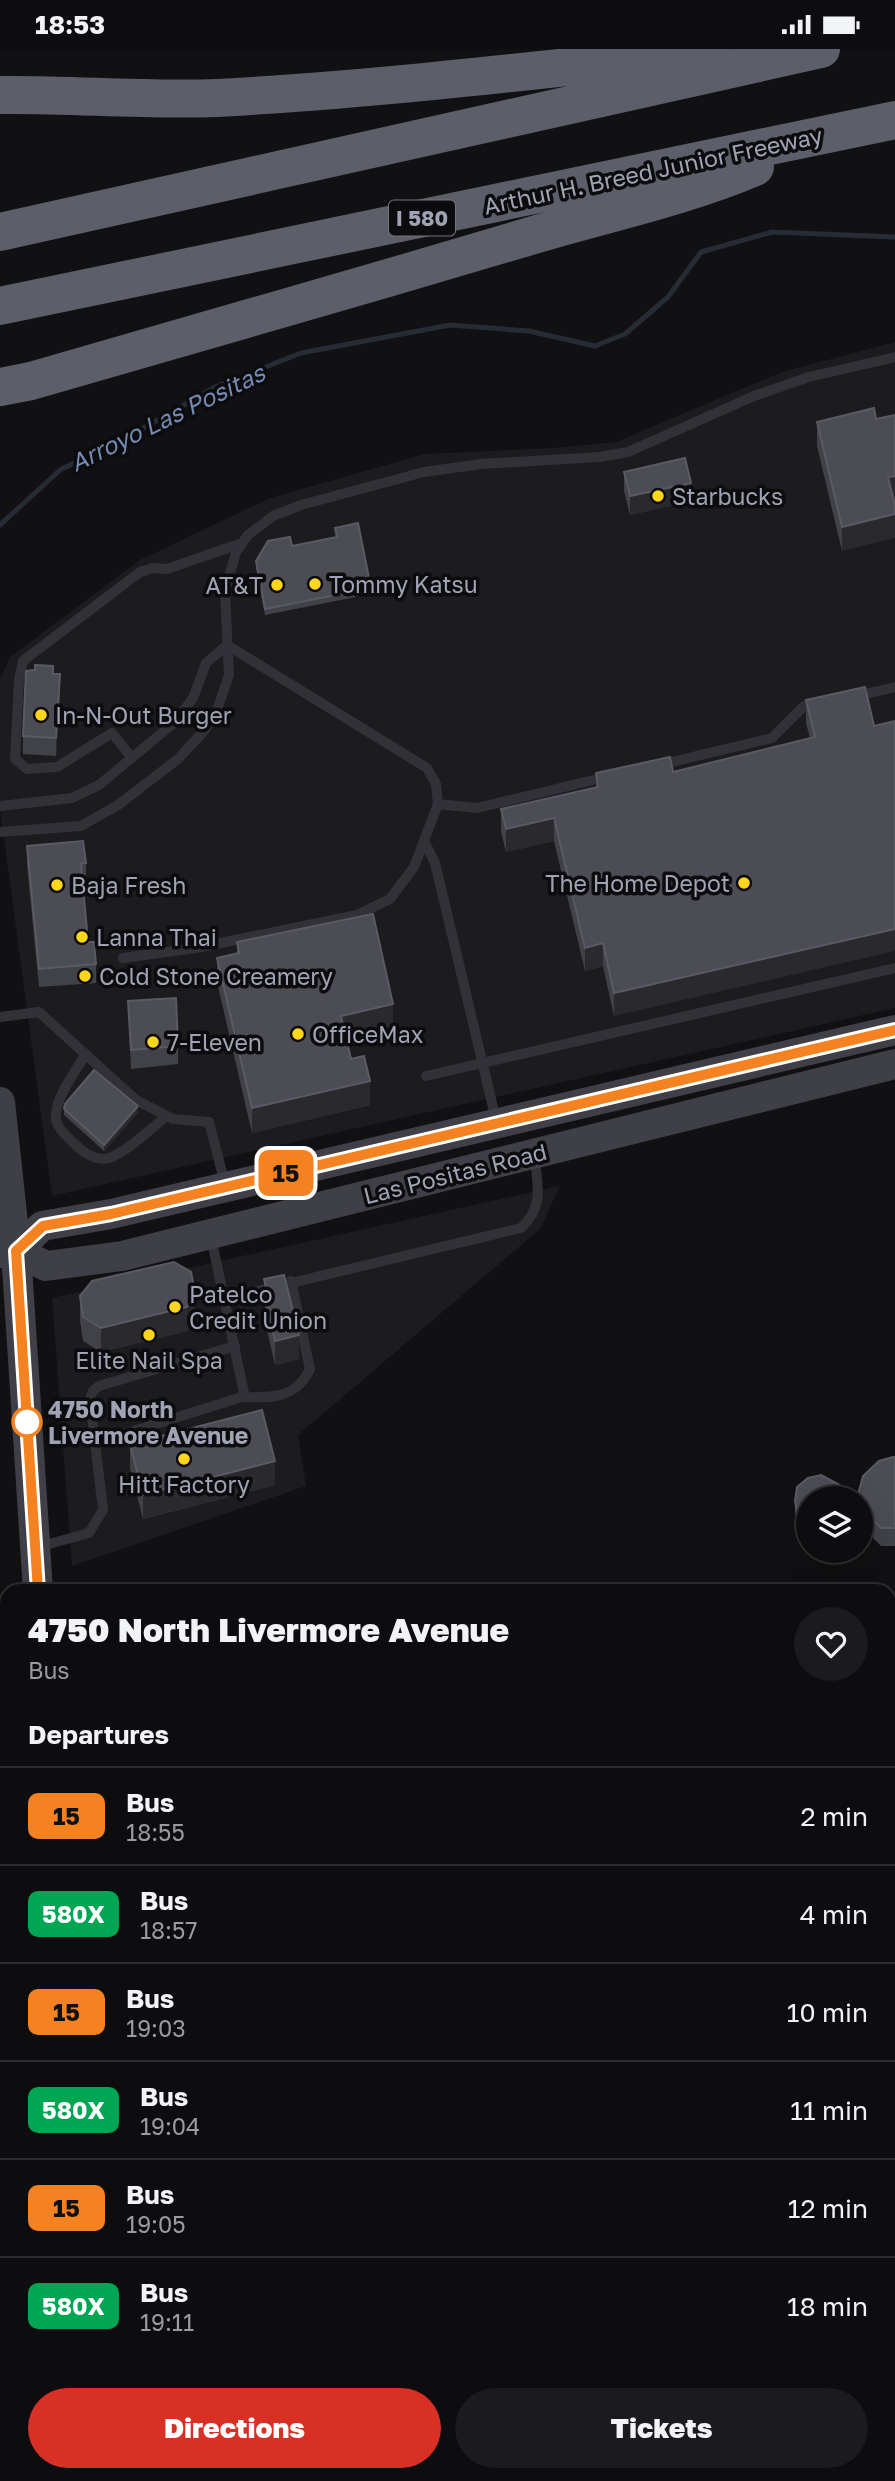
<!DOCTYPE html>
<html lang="en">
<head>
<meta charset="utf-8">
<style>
  :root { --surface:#0d0c0e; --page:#1b1a1c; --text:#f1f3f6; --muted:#9a9b9e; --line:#2d2c2e; --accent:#d93025 }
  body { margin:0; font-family:"Golos Text",sans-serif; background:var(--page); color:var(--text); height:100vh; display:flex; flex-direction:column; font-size:26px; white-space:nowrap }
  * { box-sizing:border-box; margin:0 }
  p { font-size:23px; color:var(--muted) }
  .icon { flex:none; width:38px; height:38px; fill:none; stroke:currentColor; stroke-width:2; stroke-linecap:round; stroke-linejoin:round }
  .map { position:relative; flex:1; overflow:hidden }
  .details { position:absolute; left:0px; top:1535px; width:896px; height:898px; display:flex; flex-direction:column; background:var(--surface); border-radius:21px 21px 0 0; box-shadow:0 7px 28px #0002,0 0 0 2px var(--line) }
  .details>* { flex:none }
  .badge { padding:0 14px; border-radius:10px; font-size:24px; line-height:46px }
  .tools { position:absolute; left:796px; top:1437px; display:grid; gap:14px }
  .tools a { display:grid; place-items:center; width:77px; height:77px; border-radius:50%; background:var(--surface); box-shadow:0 7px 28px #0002,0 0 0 2px var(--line); font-size:35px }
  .map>.badge { position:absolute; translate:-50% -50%; box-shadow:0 0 0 4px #fff }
  h2 { padding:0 28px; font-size:26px; line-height:63px }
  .round { display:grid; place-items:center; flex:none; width:74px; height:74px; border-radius:37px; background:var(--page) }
  .summary { display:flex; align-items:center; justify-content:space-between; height:119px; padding:0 28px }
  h1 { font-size:33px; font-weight:800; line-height:52px }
  .action { display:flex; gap:14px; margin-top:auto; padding:14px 28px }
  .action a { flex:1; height:80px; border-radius:42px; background:var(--accent); color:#fff; font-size:28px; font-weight:800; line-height:80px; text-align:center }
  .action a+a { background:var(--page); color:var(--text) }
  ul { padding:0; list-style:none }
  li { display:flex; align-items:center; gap:21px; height:98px; padding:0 28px; border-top:2px solid var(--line) }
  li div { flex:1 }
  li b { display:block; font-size:26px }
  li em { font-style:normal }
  li .badge { min-width:77px; font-weight:700; text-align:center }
  .status { display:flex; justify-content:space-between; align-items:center; height:49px; padding:0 35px; background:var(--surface); direction:ltr }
  .status svg { height:19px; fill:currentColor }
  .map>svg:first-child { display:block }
</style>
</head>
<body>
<div class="status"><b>18:53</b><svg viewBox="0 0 49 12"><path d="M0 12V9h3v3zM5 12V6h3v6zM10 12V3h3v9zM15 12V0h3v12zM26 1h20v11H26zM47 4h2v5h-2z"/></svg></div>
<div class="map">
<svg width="895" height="2432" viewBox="0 0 895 2432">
  <rect width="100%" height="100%" fill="#111012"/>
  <g fill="#1c1c1f">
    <path d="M895,293V959L52,1147L0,760V630L10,608L140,511L270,449L425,405L553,399L616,393L782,323Z"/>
    <path d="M560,1137L540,1180L298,1386L306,1437L72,1517L52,1249Z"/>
  </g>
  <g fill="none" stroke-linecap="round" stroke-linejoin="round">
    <path stroke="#262c36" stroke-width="5" d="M0,476L60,421L149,376L215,338L301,304L450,276L529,282L595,297L625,285L668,248L701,203L772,183L895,188"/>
    <g stroke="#313137" stroke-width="10">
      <path d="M227,596L427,719L436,735L438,755L477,759L610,727"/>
      <path d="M852,648L895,638"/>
      <path d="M132,709L112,684L57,718L27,720L15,710L19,631L23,612L140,523L153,519L167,520L242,494"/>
      <path d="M659,716L772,689L804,657L819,654"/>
      <path d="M0,757L72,749L99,736L175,673L193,649L206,614L227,596"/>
      <path d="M0,783L81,777L118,756L178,710L204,682L217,661L229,626L225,542L236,503L248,486L273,467L301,456L424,423L481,415L599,408L628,403L754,347L809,328L895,308"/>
      <path d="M424,792L435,814L496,1071"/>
      <path d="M123,909L196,899L357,866L390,850L414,818L438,755"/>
      <path d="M0,968L39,963L136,1051L173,1070L209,1073L225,1135"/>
      <path d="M86,1005C76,1021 50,1056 57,1074C61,1084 72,1092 79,1099C87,1106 97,1112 109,1109C127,1103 151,1079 167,1067"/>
      <path d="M426,1027L895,919"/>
      <path d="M224,1250L521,1179C545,1156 537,1138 535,1108"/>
      <path d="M242,1348C271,1349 296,1350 310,1320L291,1232"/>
      <path d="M95,1394L242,1348L244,1344L211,1188"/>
      <path d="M38,1498L89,1484L103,1461L90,1350L93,1342L99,1337L235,1297"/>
      <path d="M0,2085H7"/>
    </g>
    <g stroke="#313137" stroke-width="21">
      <path d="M889,2137L895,2119"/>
      <path d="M225,2426V2432"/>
      <path d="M858,2426V2432"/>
    </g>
    <g stroke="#3f4047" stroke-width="30">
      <path d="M0,1053L16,1202L38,1542"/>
      <path d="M16,1202L42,1177L111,1165L895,981"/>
      <path d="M0,1204L16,1202L46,1217L122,1207L895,1015"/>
      <path d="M0,1593L7,1670"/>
      <path d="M37,2426V2432"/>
      <path d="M77,2426V2432"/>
    </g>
    <g stroke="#5c5e69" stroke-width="38">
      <path d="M0,46C72,45 145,52 217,49C383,40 548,20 713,2"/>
      <path d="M0,183L821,0"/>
      <path d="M0,257L895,71"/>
      <path d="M0,338L31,332C197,285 362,237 527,188C603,165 682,149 755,118"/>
    </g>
  </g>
  <g fill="#414148">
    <path d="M895,366V451L842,502L817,397V373L876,370Z"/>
    <path d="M624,423L691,452L630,466L624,442Z"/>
    <path d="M335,479L371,539V545L265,566L256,519V512L292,497L336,489Z"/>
    <path d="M53,625L60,644L56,707L23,705V687Z"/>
    <path d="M865,638L614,967L603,917L585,922L554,792L506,803L501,783V760L596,738V724L673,723L810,689L806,674V651Z"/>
    <path d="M27,797L86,814V832L82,833L88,893L96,915V934L39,938L27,816Z"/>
    <path d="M237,893L393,979L346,990L351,1010L370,1056L252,1084L217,933V909L237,904Z"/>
    <path d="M128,952L178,997V1015L131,1020Z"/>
    <path d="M64,1060L138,1063L104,1102L64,1066Z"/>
    <path d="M264,1230L299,1310L275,1316L266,1277V1262L264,1254Z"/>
    <path d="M80,1247L195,1267L187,1282L101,1303L83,1292L80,1271Z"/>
    <path d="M130,1395L275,1436L143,1470L130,1419Z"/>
    <path d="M895,1408V1497H881L861,1477V1449Z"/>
    <path d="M821,1426L856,1445V1449H808V1492L797,1483L795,1471V1452L797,1438L808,1429Z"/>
    <path d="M266,2426H310V2432H267Z"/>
    <path d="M491,2426H509V2431L491,2430Z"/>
    <path d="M557,2426H577L576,2432L557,2431Z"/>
    <rect x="616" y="2426" width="21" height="5"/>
    <rect x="673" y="2426" width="19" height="6"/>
    <path d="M737,2426H792V2432L737,2431Z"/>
  </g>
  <g fill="#2a292e">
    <path d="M895,427V451L888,452V428Z"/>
    <path d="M691,434V452L630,466V447Z"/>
    <path d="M895,465V489L842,502V478Z"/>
    <path d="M60,625V644L56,707V689Z"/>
    <path d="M554,769V792L506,803V780Z"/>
    <path d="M895,880V902L614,967V944Z"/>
    <path d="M603,894V917L585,922V899Z"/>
    <path d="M393,955V979L341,991V967Z"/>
    <path d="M370,1032V1056L252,1084V1059Z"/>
    <path d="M138,1057V1063L104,1102V1096Z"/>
    <path d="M195,1243V1267L187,1282L101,1303V1279Z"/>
    <path d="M299,1286V1310L275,1316V1292Z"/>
    <path d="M275,1412V1436L143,1470V1446Z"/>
  </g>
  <g fill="#4b4c54" stroke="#595a63" stroke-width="2">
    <path d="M874,359L876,370L895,366V427L888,428L895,456V465L842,478L817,373Z"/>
    <path d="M685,409L691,434L630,447L624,423Z"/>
    <path d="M358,474L371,539L265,560L256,512L268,492L290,488L292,497L337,488L335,479Z"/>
    <path d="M35,616L53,617V625H60L56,689L23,687L26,622L35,621Z"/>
    <path d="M865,638L874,677L895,672V880L614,944L603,894L585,899L554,769L506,780L501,760L598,738L596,724L670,708L673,723L815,688L806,651Z"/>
    <path d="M83,792L86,814L81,815L88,893H94L96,915L39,920L27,797Z"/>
    <path d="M373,865L393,955L341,967L351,1010L364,1007L370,1032L252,1059L217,909L239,904L237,893Z"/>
    <path d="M176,949L178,997L131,1001L128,952Z"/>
    <path d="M94,1021L138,1057L104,1096L64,1060L65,1055Z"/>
    <path d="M174,1213L191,1223L195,1243L187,1258L101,1279L83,1268L80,1247L92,1232Z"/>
    <path d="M284,1226L299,1286L275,1292L266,1253L269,1251L264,1230Z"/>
    <path d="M262,1361L275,1412L143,1446L130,1395Z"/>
    <path d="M893,1408H895V1479H881L861,1459V1449H857L863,1427L879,1412Z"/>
    <path d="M821,1426L856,1445L854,1449H808V1474L797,1464L795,1452L797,1438L808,1429Z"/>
    <path d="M894,2360H895V2399Z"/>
    <rect x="277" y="2426" width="33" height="6"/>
    <path d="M352,2426H391L389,2432H350Z"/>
  </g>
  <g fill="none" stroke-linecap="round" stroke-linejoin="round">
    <g stroke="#fff" stroke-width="16">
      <path id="line" d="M38,1542L16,1202L43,1177L111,1165L895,981"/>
    </g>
    <use href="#line" stroke="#f58220" stroke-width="10"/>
  </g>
  <g fill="#ffd61b" stroke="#0c0b0d" stroke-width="2.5">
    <circle cx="658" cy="447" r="7"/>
    <circle cx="315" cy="535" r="7"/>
    <circle cx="277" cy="536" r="7"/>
    <circle cx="41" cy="666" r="7"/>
    <circle cx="744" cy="834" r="7"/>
    <circle cx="57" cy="836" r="7"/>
    <circle cx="82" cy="888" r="7"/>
    <circle cx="85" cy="927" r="7"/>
    <circle cx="298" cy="985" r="7"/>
    <circle cx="153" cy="993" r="7"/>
    <circle cx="175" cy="1258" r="7"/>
    <circle cx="149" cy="1286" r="7"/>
    <circle cx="184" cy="1410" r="7"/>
  </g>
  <circle fill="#fff" stroke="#f58220" stroke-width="3.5" cx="27" cy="1373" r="14"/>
  <g text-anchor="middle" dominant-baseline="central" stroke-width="7" stroke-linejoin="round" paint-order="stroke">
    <rect fill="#0c0b0d" stroke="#747582" stroke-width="2" x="389" y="151.5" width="66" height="35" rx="5"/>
    <g font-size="21" font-weight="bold" fill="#a0a3b4">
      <text x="422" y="169">I 580</text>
    </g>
    <g font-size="23" fill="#a0a3b4" stroke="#0c0b0d">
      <text transform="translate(653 121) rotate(-12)">Arthur H. Breed Junior Freeway</text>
      <text transform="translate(455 1124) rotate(-14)">Las Positas Road</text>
    </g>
    <g font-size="23" fill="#a0a3b4" stroke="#0c0b0d" text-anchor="start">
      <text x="672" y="447">Starbucks</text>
      <text x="329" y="535">Tommy Katsu</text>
      <text x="263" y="536" text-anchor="end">AT&amp;T</text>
      <text x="55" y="666">In-N-Out Burger</text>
      <text x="730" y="834" text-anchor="end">The Home Depot</text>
      <text x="71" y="836">Baja Fresh</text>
      <text x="96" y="888">Lanna Thai</text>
      <text x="99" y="927">Cold Stone Creamery</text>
      <text x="312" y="985">OfficeMax</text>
      <text x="167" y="993">7-Eleven</text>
      <text x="189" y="1245">Patelco<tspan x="189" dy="26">Credit Union</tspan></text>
      <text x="149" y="1311" text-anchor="middle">Elite Nail Spa</text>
      <text x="184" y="1435" text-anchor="middle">Hitt Factory</text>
    </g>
    <g font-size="23" font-weight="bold" fill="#a0a3b4" stroke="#0c0b0d" text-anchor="start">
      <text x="48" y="1360">4750 North<tspan x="48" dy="26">Livermore Avenue</tspan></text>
    </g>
    <g font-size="24" font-style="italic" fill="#738bb4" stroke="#0c0b0d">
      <text transform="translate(167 368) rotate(-26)">Arroyo Las Positas</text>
    </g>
  </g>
</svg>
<div class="tools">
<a><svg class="icon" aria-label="layers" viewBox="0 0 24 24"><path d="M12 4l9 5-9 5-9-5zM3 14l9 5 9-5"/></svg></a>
</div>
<b class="badge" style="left:286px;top:1124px;background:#f58220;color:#111">15</b>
<section class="details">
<div class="summary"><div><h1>4750 North Livermore Avenue</h1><p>Bus</p></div><a class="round"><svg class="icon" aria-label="heart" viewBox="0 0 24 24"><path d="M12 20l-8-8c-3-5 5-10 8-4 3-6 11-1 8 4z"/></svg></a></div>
<h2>Departures</h2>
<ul>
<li><span class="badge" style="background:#f58220;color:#111">15</span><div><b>Bus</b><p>18:55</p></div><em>2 min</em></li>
<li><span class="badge" style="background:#00a651;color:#fff">580X</span><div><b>Bus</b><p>18:57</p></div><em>4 min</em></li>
<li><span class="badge" style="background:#f58220;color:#111">15</span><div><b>Bus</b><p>19:03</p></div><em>10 min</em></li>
<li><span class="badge" style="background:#00a651;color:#fff">580X</span><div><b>Bus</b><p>19:04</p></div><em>11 min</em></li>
<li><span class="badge" style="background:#f58220;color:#111">15</span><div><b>Bus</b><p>19:05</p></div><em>12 min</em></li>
<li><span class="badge" style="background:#00a651;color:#fff">580X</span><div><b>Bus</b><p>19:11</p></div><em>18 min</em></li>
</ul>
<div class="action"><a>Directions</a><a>Tickets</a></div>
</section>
</div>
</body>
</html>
